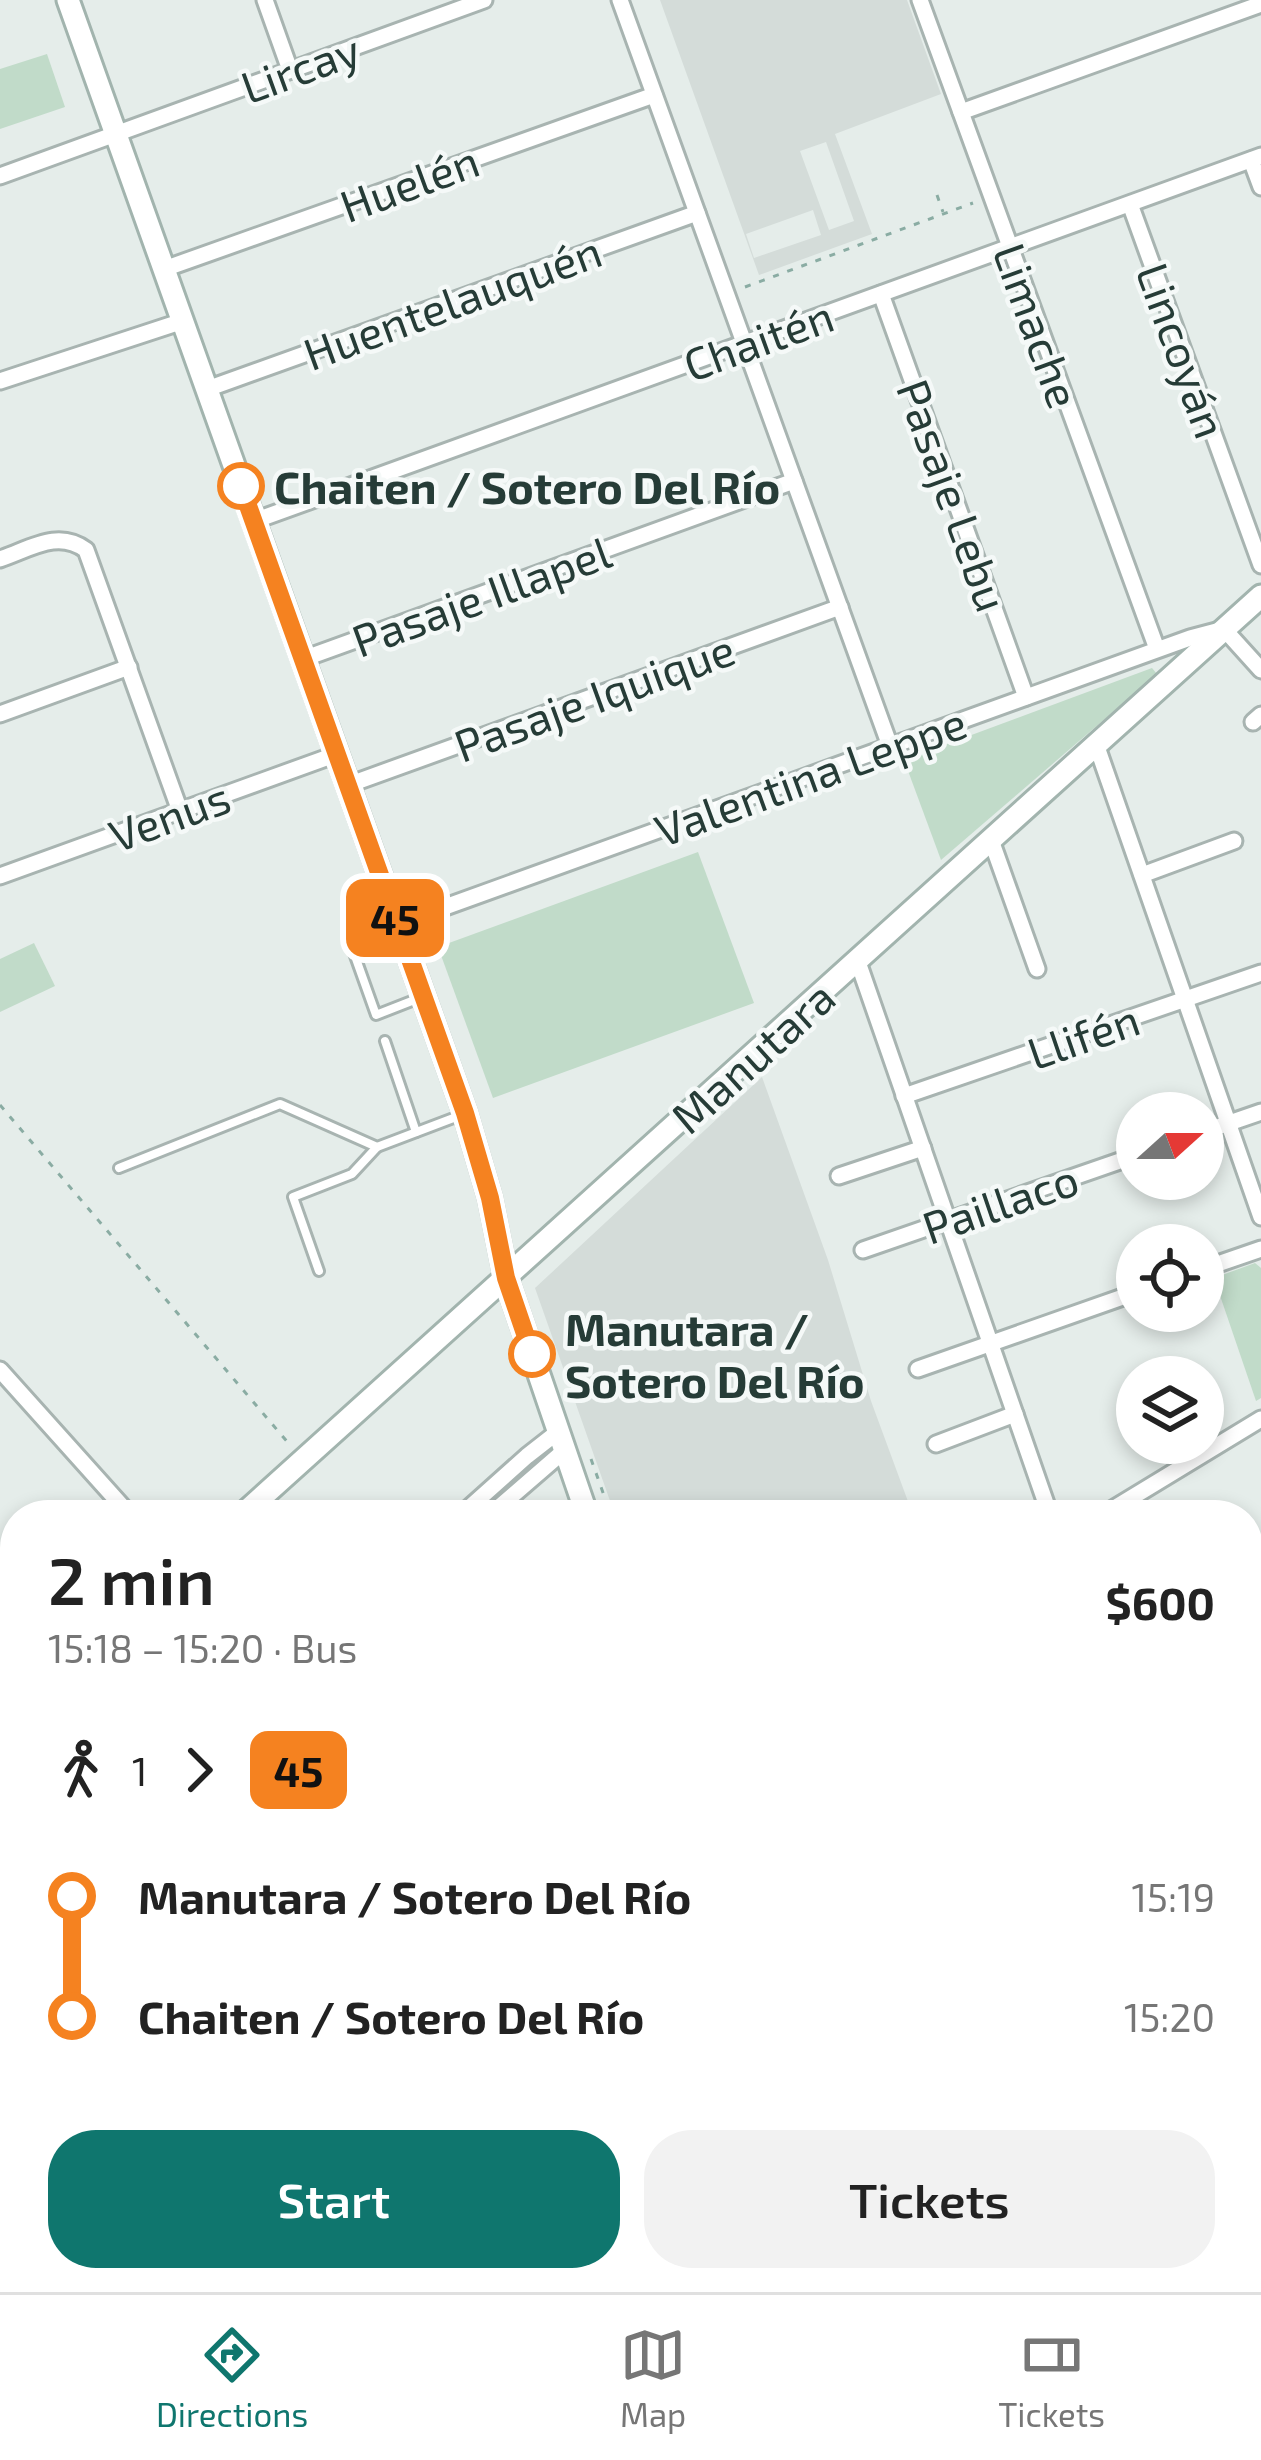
<!DOCTYPE html>
<html lang="en">
<head>
<meta charset="utf-8">
<style>
  :root { --surface:#fff; --page:#f2f2f2; --text:#222; --muted:#767676; --line:#e0e0e0; --accent:#0f766e }
  body { margin:0; font-family:"Exo 2",sans-serif; background:var(--page); color:var(--text); height:100vh; display:flex; flex-direction:column; font-size:45px; white-space:nowrap }
  * { box-sizing:border-box; margin:0 }
  p { font-size:39px; color:var(--muted) }
  .icon { flex:none; width:66px; height:66px; fill:none; stroke:currentColor; stroke-width:2; stroke-linecap:round; stroke-linejoin:round }
  .map { position:relative; flex:1; overflow:hidden }
  .sheet { position:absolute; left:0px; top:1500px; width:1263px; height:792px; display:flex; flex-direction:column; background:var(--surface); border-radius:48px 48px 0 0; box-shadow:0 6px 18px #0003 }
  .sheet>* { flex:none }
  .badge { padding:0 24px; border-radius:18px; font-size:42px; line-height:78px }
  .needle { width:78px; rotate:69deg }
  .tools { position:absolute; left:1116px; top:1092px; display:grid; gap:24px }
  .tools a { display:grid; place-items:center; width:108px; height:108px; border-radius:50%; background:var(--surface); box-shadow:0 6px 18px #0003; font-size:60px }
  .map>.badge { position:absolute; translate:-50% -50%; box-shadow:0 0 0 6px #fff }
  .legs { display:flex; align-items:center; gap:18px; height:132px; padding:0 48px; font-size:39px }
  .legs p { margin-inline-start:auto }
  .overview { display:flex; align-items:center; justify-content:space-between; height:204px; padding:0 48px }
  h1 { font-size:66px; font-weight:600; line-height:90px }
  .primary-button { display:flex; gap:24px; margin-top:auto; padding:24px 48px }
  .primary-button a { flex:1; height:138px; border-radius:48px; background:var(--accent); color:#fff; font-size:48px; font-weight:600; line-height:138px; text-align:center }
  .primary-button a+a { background:var(--page); color:var(--text) }
  ul { padding:0 48px; list-style:none }
  li { display:flex; align-items:center; gap:42px; height:120px; font-size:45px }
  li i { display:grid; place-items:center; width:18px; height:100%; margin:0 15px; background:currentColor }
  li i::after { content:''; width:30px; height:30px; margin:-15px; border:9px solid; border-radius:50%; background:var(--surface) }
  li p { margin-inline-start:auto }
  li:first-child i { background:linear-gradient(#0000 50%,currentColor 0) }
  li:last-child i { background:linear-gradient(currentColor 50%,#0000 0) }
  .tab-bar { display:flex; justify-content:space-around; align-items:center; height:168px; border-top:3px solid var(--line); background:var(--surface); font-size:33px; color:var(--muted) }
  .tab-bar a { display:grid; justify-items:center; gap:6px }
  .tab-bar .current { color:var(--accent) }
  .map>svg:first-child { display:block }
</style>
</head>
<body>
<div class="map">
<svg width="1261" height="2292" viewBox="0 0 1261 2292">
  <rect width="100%" height="100%" fill="#e5edea"/>
  <g fill="#d4dcd9" fill-rule="evenodd">
    <path d="M660,0H907L941,94L835,134L872,234L759,275ZM826,142L854,221L829,230L800,151ZM813,210L821,235L754,258L746,234Z"/>
    <path d="M762,1077L828,1260L871,1401L913,1515H615L535,1288Z"/>
  </g>
  <g fill="#c1dbc9">
    <path d="M47,54L65,107L0,129V69Z"/>
    <path d="M1152,668L1157,674L941,860L904,760Z"/>
    <path d="M698,852L754,1003L493,1098L438,947Z"/>
    <path d="M34,943L55,986L0,1012V959Z"/>
    <path d="M1255,1263L1261,1268V1398L1256,1401L1214,1278Z"/>
  </g>
  <g fill="none" stroke-linecap="round" stroke-linejoin="round">
    <g stroke="#a8b4b1" stroke-width="14">
      <g id="lane">
        <path d="M397,924L350,942L376,1015L422,997"/>
        <path d="M385,1041L416,1132"/>
        <path d="M119,1168L280,1104L377,1147L464,1114"/>
        <path d="M319,1271L293,1197L352,1174L377,1147"/>
        <path d="M930,2292L946,2277"/>
        <path d="M1089,2292L1106,2277"/>
      </g>
    </g>
    <g stroke="#a8b4b1" stroke-width="21">
      <g id="street">
        <path d="M265,0L290,70"/>
        <path d="M620,0L890,746"/>
        <path d="M920,0L1157,649"/>
        <path d="M961,112L1261,4"/>
        <path d="M1251,160L1261,187"/>
        <path d="M0,176L484,0"/>
        <path d="M1130,204L1261,565"/>
        <path d="M164,269L654,95"/>
        <path d="M881,294L1026,697"/>
        <path d="M0,381L183,321"/>
        <path d="M207,389L697,213"/>
        <path d="M254,521L1261,156"/>
        <path d="M0,559C30,549 58,529 86,550L180,811"/>
        <path d="M303,659L794,481"/>
        <path d="M0,714L129,667"/>
        <path d="M1253,722L1261,715"/>
        <path d="M1096,744L1261,1217"/>
        <path d="M348,785L840,607"/>
        <path d="M991,840L1037,969"/>
        <path d="M1142,875L1234,841"/>
        <path d="M0,876L337,754"/>
        <path d="M398,924L1190,638L1224,629L1261,670"/>
        <path d="M858,962L1050,1515"/>
        <path d="M904,1096L1261,973"/>
        <path d="M1203,1132L1261,1112"/>
        <path d="M839,1176L923,1148"/>
        <path d="M863,1250L1137,1155"/>
        <path d="M1203,1269L1261,1249"/>
        <path d="M918,1369L1137,1292"/>
        <path d="M0,1370L130,1515"/>
        <path d="M936,1444L1015,1414"/>
        <path d="M461,1515L527,1456L559,1431"/>
        <path d="M490,1515L565,1450"/>
        <path d="M1103,1515L1261,1419"/>
        <path d="M0,1570L15,1586"/>
        <path d="M1248,1629L1261,1625"/>
        <path d="M1248,1766L1261,1761"/>
        <path d="M1248,1904L1261,1900"/>
        <path d="M15,1916C1,1933 8,1949 15,1968"/>
        <path d="M1248,2043L1261,2038"/>
        <path d="M1248,2083L1261,2121"/>
        <path d="M0,2129L15,2123"/>
        <path d="M1248,2181L1261,2177"/>
        <path d="M122,2277L128,2292"/>
        <path d="M163,2277L168,2292"/>
        <path d="M507,2292L524,2277"/>
        <path d="M798,2292L839,2277"/>
        <path d="M1247,2292L1261,2280"/>
      </g>
    </g>
    <g stroke="#a2b4ae" stroke-width="27">
      <g id="secondary">
        <path d="M68,0L465,1113L490,1198L506,1278L587,1515"/>
        <path d="M242,1515L1261,596"/>
        <path d="M0,1732L15,1718"/>
        <path d="M852,2277L857,2292"/>
      </g>
    </g>
    <g stroke="#8aaca3" stroke-width="3" stroke-dasharray="6 9" stroke-linecap="butt">
      <path d="M937,195L943,212"/>
      <path d="M745,287L973,203"/>
      <path d="M0,1105L290,1445"/>
      <path d="M591,1459L611,1515"/>
      <path d="M878,2277L884,2292"/>
    </g>
    <use href="#lane" stroke="#fff" stroke-width="8"/>
    <use href="#street" stroke="#fff" stroke-width="15"/>
    <use href="#secondary" stroke="#fff" stroke-width="21"/>
  </g>
  <g fill="none" stroke-linecap="round" stroke-linejoin="round">
    <g stroke="#fff" stroke-width="27">
      <path id="line-1" d="M241,486L465,1113L490,1198L506,1278L532,1354"/>
    </g>
    <use href="#line-1" stroke="#f58220" stroke-width="18"/>
  </g>
  <g fill="#fff" stroke="#f58220" stroke-width="6">
    <circle cx="241" cy="486" r="21"/>
    <circle cx="532" cy="1354" r="21"/>
  </g>
  <g text-anchor="middle" dominant-baseline="central" stroke-width="9" stroke-linejoin="round" paint-order="stroke">
    <g font-size="45" fill="#263c37" stroke="#f5f9f8">
      <text transform="translate(300 67) rotate(-20)">Lircay</text>
      <text transform="translate(409 182) rotate(-20)">Huelén</text>
      <text transform="translate(452 301) rotate(-20)">Huentelauquén</text>
      <text transform="translate(1038 325) rotate(70)">Limache</text>
      <text transform="translate(758 339) rotate(-20)">Chaitén</text>
      <text transform="translate(1183 350) rotate(70)">Lincoyán</text>
      <text transform="translate(954 495) rotate(70)">Pasaje Lebu</text>
      <text transform="translate(481 595) rotate(-20)">Pasaje Illapel</text>
      <text transform="translate(594 696) rotate(-20)">Pasaje Iquique</text>
      <text transform="translate(810 775) rotate(-20)">Valentina Leppe</text>
      <text transform="translate(169 815) rotate(-20)">Venus</text>
      <text transform="translate(1083 1035) rotate(-19)">Llifén</text>
      <text transform="translate(752 1056) rotate(-42)">Manutara</text>
      <text transform="translate(1000 1202) rotate(-19)">Paillaco</text>
    </g>
    <g font-size="45" font-weight="bold" fill="#263c37" stroke="#f5f9f8" text-anchor="start">
      <text x="274" y="486">Chaiten / Sotero Del Río</text>
      <text x="565" y="1328">Manutara /<tspan x="565" dy="52">Sotero Del Río</tspan></text>
    </g>
  </g>
</svg>
<div class="tools">
<a><svg class="needle" viewBox="-14 -14 28 28"><path d="M0-13l5 13h-10z" fill="#e53935"/><path d="M0 13l5-13h-10z" fill="#767676"/></svg></a>
<a><svg class="icon" aria-label="locate" viewBox="0 0 24 24"><circle cx="12" cy="12" r="6"/><path d="M12 2v4M12 18v4M2 12h4M18 12h4"/></svg></a>
<a><svg class="icon" aria-label="layers" viewBox="0 0 24 24"><path d="M12 4l9 5-9 5-9-5zM3 14l9 5 9-5"/></svg></a>
</div>
<b class="badge" style="left:395px;top:918px;background:#f58220;color:#111">45</b>
<section class="sheet">
<div class="overview"><div><h1>2 min</h1><p>15:18 – 15:20 · Bus</p></div><b>$600</b></div>
<div class="legs"><svg class="icon" aria-label="walk" viewBox="0 0 24 24"><circle cx="13" cy="4" r="2"/><path d="M13 8l-2 6 4 7M11 14l-3 7M7 12l3-4h3l4 4"/></svg>1<svg class="icon" aria-label="forward" viewBox="0 0 24 24"><path d="M9 5l7 7-7 7"/></svg><b class="badge" style="background:#f58220;color:#111">45</b></div>
<ul>
<li><i style="color:#f58220"></i><b>Manutara / Sotero Del Río</b><p>15:19</p></li>
<li><i style="color:#f58220"></i><b>Chaiten / Sotero Del Río</b><p>15:20</p></li>
</ul>
<div class="primary-button"><a>Start</a><a>Tickets</a></div>
</section>
</div>
<nav class="tab-bar">
<a class="current"><svg class="icon" aria-label="directions" viewBox="0 0 24 24"><path d="M12 3l9 9-9 9-9-9zM9 14v-3h6M13 9l2 2-2 2"/></svg>Directions</a>
<a><svg class="icon" aria-label="map" viewBox="0 0 24 24"><path d="M3 6l6-2 6 2 6-2v14l-6 2-6-2-6 2zM9 4v14M15 6v14"/></svg>Map</a>
<a><svg class="icon" aria-label="tickets" viewBox="0 0 24 24"><path d="M3 7h18v10H3zM15 7v10"/></svg>Tickets</a>
</nav>
</body>
</html>
